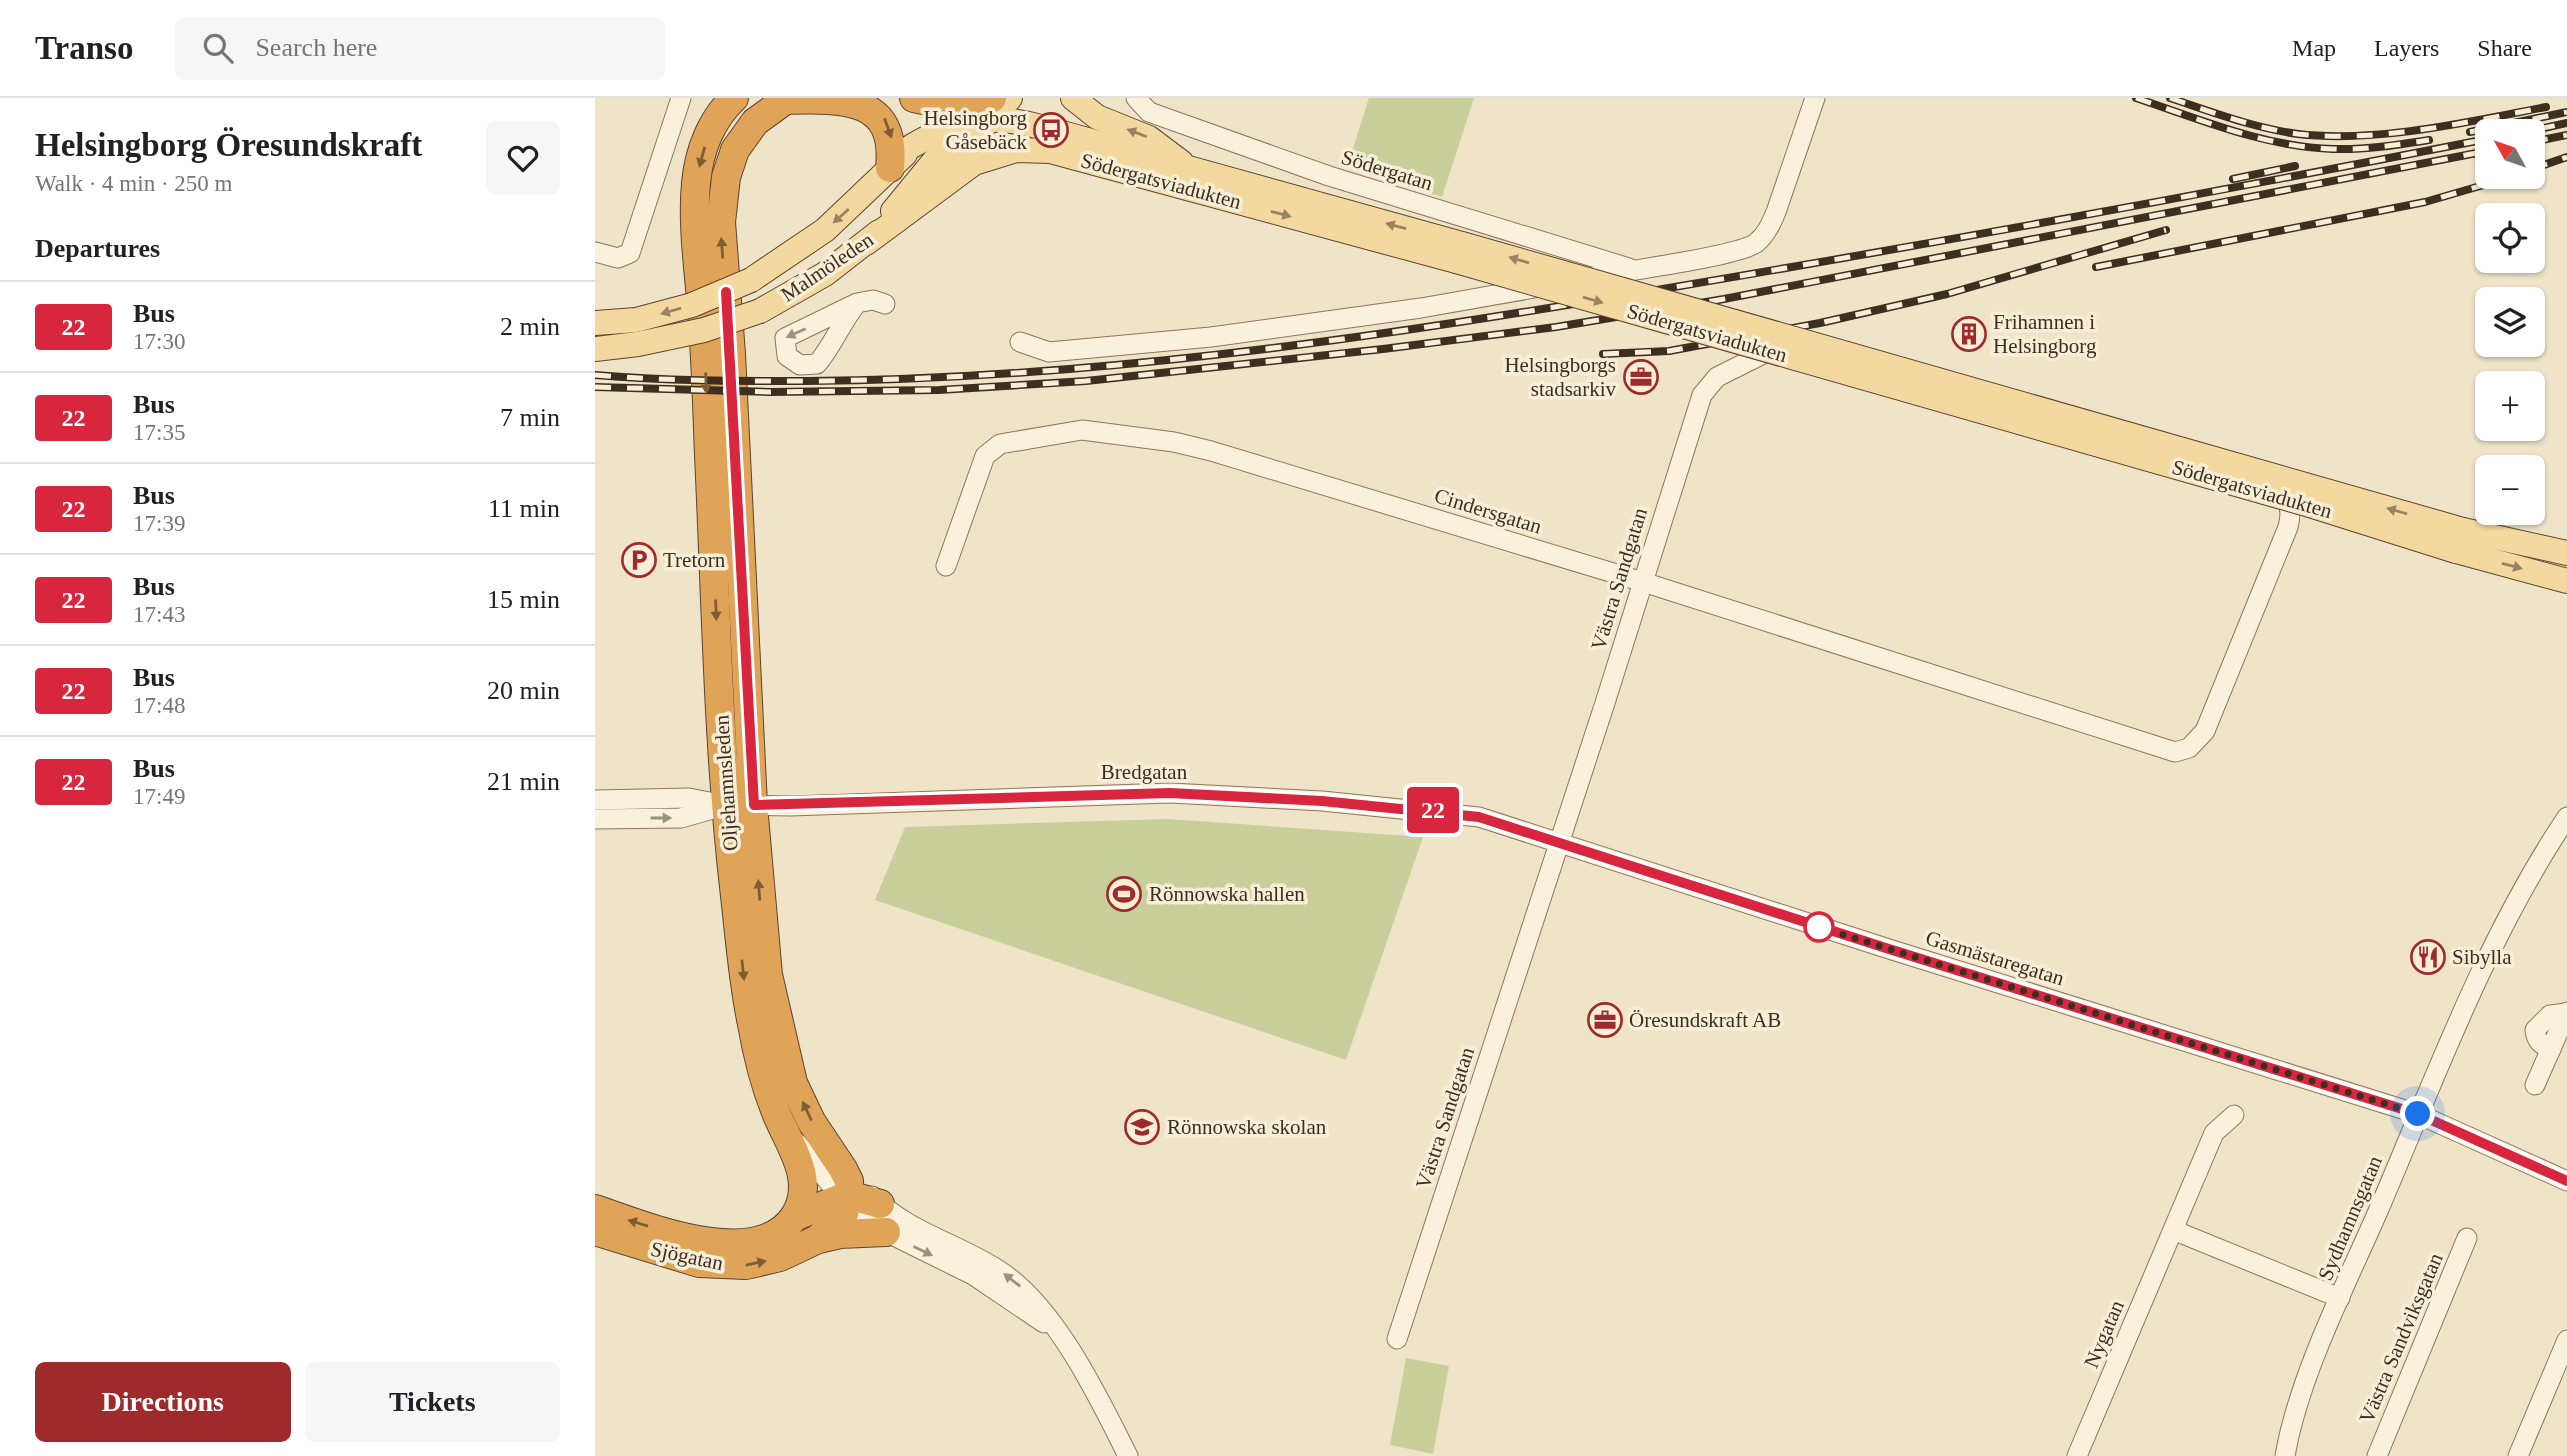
<!DOCTYPE html>
<html lang="en">
<head>
<meta charset="utf-8">
<style>
  :root { --surface:#fff; --page:#f6f6f6; --text:#202124; --muted:#757577; --line:#e0e0e0; --accent:#9e2a2b }
  body { margin:0; font-family:Georgia,serif; background:var(--page); color:var(--text); height:100vh; display:flex; flex-direction:column; font-size:26px; white-space:nowrap }
  * { box-sizing:border-box; margin:0 }
  p { font-size:23px; color:var(--muted) }
  .icon { flex:none; width:38px; height:38px; fill:none; stroke:currentColor; stroke-width:2; stroke-linecap:round; stroke-linejoin:round }
  .map { position:relative; flex:1; overflow:hidden }
  .panel { display:flex; flex-direction:column; background:var(--surface); width:595px }
  .panel>* { flex:none }
  .badge { padding:0 14px; border-radius:5px; font-size:24px; line-height:46px }
  .needle { width:46px; rotate:310deg }
  .tools { position:absolute; left:1880px; top:21px; display:grid; gap:14px }
  .tools a { display:grid; place-items:center; width:70px; height:70px; border-radius:10px; background:var(--surface); box-shadow:0 2px 5px #0004; font-size:35px }
  .you { position:absolute; width:35px; height:35px; margin:-18px; border:5px solid #fff; border-radius:50%; background:#1a73e8; box-shadow:0 0 0 10px #1a73e833 }
  .map>.badge { position:absolute; translate:-50% -50%; box-shadow:0 0 0 4px #fff }
  h2 { padding:0 35px; font-size:26px; line-height:63px }
  .round { display:grid; place-items:center; flex:none; width:74px; height:74px; border-radius:10px; background:var(--page) }
  .overview { display:flex; align-items:center; justify-content:space-between; height:119px; padding:0 35px }
  h1 { font-size:33px; font-weight:700; line-height:52px }
  .primary-button { display:flex; gap:14px; margin-top:auto; padding:14px 35px }
  .primary-button a { flex:1; height:80px; border-radius:10px; background:var(--accent); color:#fff; font-size:28px; font-weight:700; line-height:80px; text-align:center }
  .primary-button a+a { background:var(--page); color:var(--text) }
  ul { padding:0; list-style:none }
  li { display:flex; align-items:center; gap:21px; height:91px; padding:0 35px; border-top:2px solid var(--line) }
  li div { flex:1 }
  li b { display:block; font-size:26px }
  li em { font-style:normal }
  li .badge { min-width:77px; font-weight:700; text-align:center }
  header { display:flex; align-items:center; gap:42px; box-sizing:border-box; height:98px; padding:0 35px; background:var(--surface); border-bottom:2px solid var(--line) }
  header strong { font-size:33px }
  nav { display:flex; gap:38px; margin-inline-start:auto; font-size:24px }
  .search { width:490px; height:63px; background:var(--page); display:flex; align-items:center; gap:18px; box-sizing:border-box; padding:0 24px; border-radius:10px; color:var(--muted); font-size:26px }
  main { display:flex; flex:1; min-height:0 }
  .map>svg:first-child { display:block }
</style>
</head>
<body>
<header>
<strong>Transo</strong>
<div class="search"><svg class="icon" aria-label="search" viewBox="0 0 24 24"><circle cx="10" cy="10" r="6"/><path d="M15 15l6 6"/></svg>Search here</div>
<nav><a>Map</a><a>Layers</a><a>Share</a></nav>
</header>
<main>
<section class="panel">
<div class="overview"><div><h1>Helsingborg Öresundskraft</h1><p>Walk · 4 min · 250 m</p></div><a class="round"><svg class="icon" aria-label="heart" viewBox="0 0 24 24"><path d="M12 20l-8-8c-3-5 5-10 8-4 3-6 11-1 8 4z"/></svg></a></div>
<h2>Departures</h2>
<ul>
<li><span class="badge" style="background:#d7263d;color:#fff">22</span><div><b>Bus</b><p>17:30</p></div><em>2 min</em></li>
<li><span class="badge" style="background:#d7263d;color:#fff">22</span><div><b>Bus</b><p>17:35</p></div><em>7 min</em></li>
<li><span class="badge" style="background:#d7263d;color:#fff">22</span><div><b>Bus</b><p>17:39</p></div><em>11 min</em></li>
<li><span class="badge" style="background:#d7263d;color:#fff">22</span><div><b>Bus</b><p>17:43</p></div><em>15 min</em></li>
<li><span class="badge" style="background:#d7263d;color:#fff">22</span><div><b>Bus</b><p>17:48</p></div><em>20 min</em></li>
<li><span class="badge" style="background:#d7263d;color:#fff">22</span><div><b>Bus</b><p>17:49</p></div><em>21 min</em></li>
</ul>
<div class="primary-button"><a>Directions</a><a>Tickets</a></div>
</section>
<div class="map">
<svg width="1972" height="1358" viewBox="0 0 1972 1358">
  <rect width="100%" height="100%" fill="#f0e4c8"/>
  <g fill="#c9cf9b">
    <path d="M774,0H879L847,99L752,69Z"/>
    <path d="M573,721L828,739L751,962L280,802L310,729Z"/>
    <path d="M811,1260L854,1268L838,1356L795,1347Z"/>
  </g>
  <g fill="none" stroke-linecap="round" stroke-linejoin="round">
    <g stroke="#8d765c" stroke-width="21">
      <g id="minor">
        <path d="M541,0L554,14L734,78L1034,170"/>
        <path d="M0,154L23,160L35,155L86,0"/>
        <path d="M991,180C1022,174 1142,159 1161,145C1171,137 1176,126 1181,114L1220,0"/>
        <path d="M262,205C246,225 238,247 222,266L205,267L192,258L190,240L262,205L278,202L290,206"/>
        <path d="M425,244L454,254L616,239L826,210L945,189"/>
        <path d="M351,468L390,358L405,346L487,332L579,344L616,353L1048,484L1580,654L1594,650L1610,633L1693,429C1697,414 1695,404 1684,393"/>
        <path d="M0,702L94,700L130,707L196,708L575,695L727,703L884,719L1294,851L1823,1016L1972,1083"/>
        <path d="M0,721L86,720L125,709"/>
        <path d="M1956,951C1946,947 1941,943 1940,932L1955,917L1972,915"/>
        <path d="M1940,987L1972,914"/>
        <path d="M202,1045L245,1098L291,1134L378,1177L449,1225"/>
        <path d="M277,1098C312,1133 361,1145 402,1171C459,1206 503,1298 533,1358"/>
        <path d="M1578,1132L1745,1200"/>
        <path d="M802,1241L1009,608L1107,297L1122,279L1180,250"/>
        <path d="M1482,1358L1619,1035L1639,1017"/>
        <path d="M1690,1358C1704,1277 1751,1187 1784,1111C1841,978 1891,840 1972,719"/>
        <path d="M1782,1358L1872,1140"/>
        <path d="M1923,1358L1972,1242"/>
      </g>
    </g>
    <g stroke="#5b4430" stroke-width="26">
      <g id="major">
        <path d="M478,0L502,19L554,40L586,64"/>
        <path d="M317,48C363,21 391,15 442,28L867,146"/>
        <path d="M345,75L415,0"/>
        <path d="M298,113L348,52"/>
        <path d="M271,145L379,65L421,52L455,53L861,163"/>
        <path d="M156,182L230,132L310,56"/>
        <path d="M165,213L230,176L284,134"/>
        <path d="M0,225L41,222"/>
        <path d="M0,251L43,246"/>
        <path d="M1868,432L1972,455"/>
        <path d="M1861,453L1972,483"/>
      </g>
    </g>
    <g stroke="#5b4430" stroke-width="30">
      <g id="highway">
        <path d="M319,0L357,8L397,0"/>
        <path d="M189,2C251,0 302,0 295,70"/>
        <path d="M0,1111C48,1127 161,1175 199,1119C223,1082 193,1046 180,1012C169,984 162,955 157,926C148,884 145,841 140,798C123,652 121,504 114,357C112,309 111,262 107,214C104,172 97,128 101,85C104,53 116,22 139,0"/>
        <path d="M199,1119L254,1097L285,1106"/>
        <path d="M0,1133L104,1165L151,1167L185,1159L223,1141L249,1116L254,1097V1083L248,1071L216,1023L198,985L173,877L158,707L136,256L126,124L131,79L140,52L160,24L193,0"/>
        <path d="M223,1141L245,1136L291,1134"/>
      </g>
    </g>
    <use href="#minor" stroke="#faf1dc" stroke-width="19"/>
    <use href="#major" stroke="#f3d9a0" stroke-width="24"/>
    <use href="#highway" stroke="#e0a458" stroke-width="28"/>
    <g stroke="#3d2e20" stroke-width="8">
      <g id="rail">
        <path d="M1541,0C1604,21 1670,49 1738,51C1770,52 1802,47 1834,42"/>
        <path d="M1575,0C1617,14 1659,30 1703,36C1782,45 1873,24 1951,9"/>
        <path d="M1944,31L1972,25"/>
        <path d="M1875,34L1972,14"/>
        <path d="M1937,44L1972,37"/>
        <path d="M1937,71L1972,59"/>
        <path d="M1638,81L1700,68"/>
        <path d="M1501,169L1830,104L1916,79"/>
        <path d="M1008,256L1074,253L1225,225L1352,196L1571,132"/>
        <path d="M0,277C70,283 141,283 211,283C488,281 760,243 1032,197C1319,149 1606,97 1892,41"/>
        <path d="M0,289L175,294L344,292L491,283L788,251L961,229L1129,201L1892,53"/>
      </g>
    </g>
    <use href="#rail" stroke="#f7eed8" stroke-width="5" stroke-dasharray="16" stroke-linecap="butt"/>
    <g stroke="#5b4430" stroke-width="26" stroke-linecap="butt">
      <g id="major-bridge">
        <path d="M867,146L1868,432"/>
        <path d="M861,163L1718,408L1861,453"/>
        <path d="M41,222L97,207L156,182"/>
        <path d="M43,246L109,232L165,213"/>
      </g>
    </g>
    <use href="#major-bridge" stroke="#f3d9a0" stroke-width="24"/>
  </g>
  <defs><path id="oneway-solid" d="M-6-.8H1V-3.2L6.5 0L1 3.2V.8H-6Z" transform="scale(1.75)"/></defs>
  <g fill="#7e5d36">
    <use href="#oneway-solid" transform="translate(293 30) rotate(70)"/>
    <use href="#oneway-solid" transform="translate(107 59) rotate(105)"/>
    <use href="#oneway-solid" transform="translate(127 150) rotate(-94)"/>
    <use href="#oneway-solid" transform="translate(111 285) rotate(88)"/>
    <use href="#oneway-solid" transform="translate(121 512) rotate(88)"/>
    <use href="#oneway-solid" transform="translate(164 792) rotate(-94)"/>
    <use href="#oneway-solid" transform="translate(148 872) rotate(84)"/>
    <use href="#oneway-solid" transform="translate(212 1013) rotate(-115)"/>
    <use href="#oneway-solid" transform="translate(43 1125) rotate(-163)"/>
    <use href="#oneway-solid" transform="translate(161 1165) rotate(-11)"/>
  </g>
  <g fill="#988460">
    <use href="#oneway-solid" transform="translate(542 35) rotate(-159)"/>
    <use href="#oneway-solid" transform="translate(686 116) rotate(15)"/>
    <use href="#oneway-solid" transform="translate(246 118) rotate(138)"/>
    <use href="#oneway-solid" transform="translate(801 128) rotate(-165)"/>
    <use href="#oneway-solid" transform="translate(924 162) rotate(-164)"/>
    <use href="#oneway-solid" transform="translate(998 202) rotate(16)"/>
    <use href="#oneway-solid" transform="translate(76 213) rotate(164)"/>
    <use href="#oneway-solid" transform="translate(1802 413) rotate(-164)"/>
    <use href="#oneway-solid" transform="translate(1917 468) rotate(15)"/>
  </g>
  <g fill="#9c907e">
    <use href="#oneway-solid" transform="translate(201 235) rotate(156)"/>
    <use href="#oneway-solid" transform="translate(66 720)"/>
    <use href="#oneway-solid" transform="translate(328 1153) rotate(26)"/>
    <use href="#oneway-solid" transform="translate(417 1182) rotate(-142)"/>
  </g>
  <g fill="none" stroke-linecap="round" stroke-linejoin="round">
    <g stroke="#fff" stroke-width="16">
      <path id="line" d="M131,194L159,707L575,695L727,703L884,719L1294,851L1823,1016L1972,1083"/>
    </g>
    <use href="#line" stroke="#d7263d" stroke-width="10"/>
    <path stroke="#3d2e20" stroke-width="7" stroke-dasharray="0 12.6" d="M1224,829L1823,1016"/>
  </g>
  <defs>
    <g id="bus-ring" transform="scale(1.75)"><circle r="9.5" fill="#f7eed8" stroke="#9e2a2b" stroke-width="1.5"/><path d="M-5-6H5V4H4V6H2V4H-2V6H-4V4H-5ZM-3.5-4V0h7V-4ZM-3.5 1.2v1.5H-2V1.2ZM2 1.2v1.5H3.5V1.2Z" fill="#9e2a2b"/></g>
    <g id="building-ring" transform="scale(1.75)"><circle r="9.5" fill="#f7eed8" stroke="#9e2a2b" stroke-width="1.5"/><path d="M-4-6H4V6H1V3H-1V6H-4ZM-2.5-4.3h1.7v1.8h-1.7ZM.8-4.3h1.7v1.8H.8ZM-2.5-1h1.7V.8h-1.7ZM.8-1h1.7V.8H.8Z" fill="#9e2a2b"/></g>
    <g id="office-ring" transform="scale(1.75)"><circle r="9.5" fill="#f7eed8" stroke="#9e2a2b" stroke-width="1.5"/><path d="M-6-3h4V-5.5h4V-3h4V5H-6ZM-1-4.5V-3h2v-1.5ZM-6 0V1H6V0Z" fill="#9e2a2b"/></g>
    <g id="parking-ring" transform="scale(1.75)"><circle r="9.5" fill="#f7eed8" stroke="#9e2a2b" stroke-width="1.5"/><path d="M-3.5-5.5H1a3.5 3.5 0 0 1 0 7H-1V5.5H-3.5ZM-1-3.4V-.6H.8a1.4 1.4 0 0 0 0-2.8Z" fill="#9e2a2b"/></g>
    <g id="stadium-ring" transform="scale(1.75)"><circle r="9.5" fill="#f7eed8" stroke="#9e2a2b" stroke-width="1.5"/><path d="M0-5a6.5 5 0 1 0 0 10a6.5 5 0 1 0 0-10ZM-3.5-1.8h7v3.6h-7Z" fill="#9e2a2b"/></g>
    <g id="restaurant-ring" transform="scale(1.75)"><circle r="9.5" fill="#f7eed8" stroke="#9e2a2b" stroke-width="1.5"/><path d="M-5-6h1v4h1v-4h1v4h1v-4h1v5L-1.5 .5V6h-2V.5L-5-1ZM5-6V6H3V1.5H1.5Q1.5-4 5-6Z" fill="#9e2a2b"/></g>
    <g id="school-ring" transform="scale(1.75)"><circle r="9.5" fill="#f7eed8" stroke="#9e2a2b" stroke-width="1.5"/><path d="M0-5L7-2L0 1L-7-2ZM-4 1L0 2.5L4 1V4Q0 6-4 4Z" fill="#9e2a2b"/></g>
  </defs>
  <g fill-rule="evenodd">
    <use href="#bus-ring" x="456" y="32"/>
    <use href="#building-ring" x="1374" y="236"/>
    <use href="#office-ring" x="1046" y="279"/>
    <use href="#parking-ring" x="44" y="462"/>
    <use href="#stadium-ring" x="529" y="796"/>
    <use href="#restaurant-ring" x="1833" y="859"/>
    <use href="#office-ring" x="1010" y="922"/>
    <use href="#school-ring" x="547" y="1029"/>
  </g>
  <circle fill="#fff" stroke="#d7263d" stroke-width="3.5" cx="1224" cy="829" r="14"/>
  <g text-anchor="middle" dominant-baseline="central" stroke-width="7" stroke-linejoin="round" paint-order="stroke">
    <g font-size="21" fill="#3d2e20" stroke="#f7eed8" text-anchor="start">
      <text x="432" y="20" text-anchor="end">Helsingborg<tspan x="432" dy="24">Gåsebäck</tspan></text>
      <text x="1398" y="224">Frihamnen i<tspan x="1398" dy="24">Helsingborg</tspan></text>
      <text x="1021" y="267" text-anchor="end">Helsingborgs<tspan x="1021" dy="24">stadsarkiv</tspan></text>
      <text x="68" y="462">Tretorn</text>
      <text x="554" y="796">Rönnowska hallen</text>
      <text x="1857" y="859">Sibylla</text>
      <text x="1034" y="922">Öresundskraft AB</text>
      <text x="572" y="1029">Rönnowska skolan</text>
    </g>
    <g font-size="21" fill="#3d2e20" stroke="#f7eed8">
      <text transform="translate(792 72) rotate(17)">Södergatan</text>
      <text transform="translate(566 83) rotate(15)">Södergatsviadukten</text>
      <text transform="translate(232 169) rotate(-34)">Malmöleden</text>
      <text transform="translate(1112 235) rotate(16)">Södergatsviadukten</text>
      <text transform="translate(1657 391) rotate(16)">Södergatsviadukten</text>
      <text transform="translate(893 413) rotate(17)">Cindersgatan</text>
      <text transform="translate(1024 481) rotate(-73)">Västra Sandgatan</text>
      <text x="549" y="674">Bredgatan</text>
      <text transform="translate(131 685) rotate(-94)">Oljehamnsleden</text>
      <text transform="translate(1400 860) rotate(17)">Gasmästaregatan</text>
      <text transform="translate(850 1020) rotate(-72)">Västra Sandgatan</text>
      <text transform="translate(1755 1120) rotate(-67)">Sydhamnsgatan</text>
      <text transform="translate(92 1158) rotate(12)">Sjögatan</text>
      <text transform="translate(1509 1236) rotate(-67)">Nygatan</text>
      <text transform="translate(1806 1240) rotate(-67)">Västra Sandviksgatan</text>
    </g>
  </g>
</svg>
<div class="tools">
<a><svg class="needle" viewBox="-14 -14 28 28"><path d="M0-13l5 13h-10z" fill="#e53935"/><path d="M0 13l5-13h-10z" fill="#757577"/></svg></a>
<a><svg class="icon" aria-label="locate" viewBox="0 0 24 24"><circle cx="12" cy="12" r="6"/><path d="M12 2v4M12 18v4M2 12h4M18 12h4"/></svg></a>
<a><svg class="icon" aria-label="layers" viewBox="0 0 24 24"><path d="M12 4l9 5-9 5-9-5zM3 14l9 5 9-5"/></svg></a>
<a>+</a>
<a>−</a>
</div>
<div class="you" style="left:1823px;top:1016px"></div>
<b class="badge" style="left:838px;top:712px;background:#d7263d;color:#fff">22</b>
</div>
</main>
</body>
</html>
